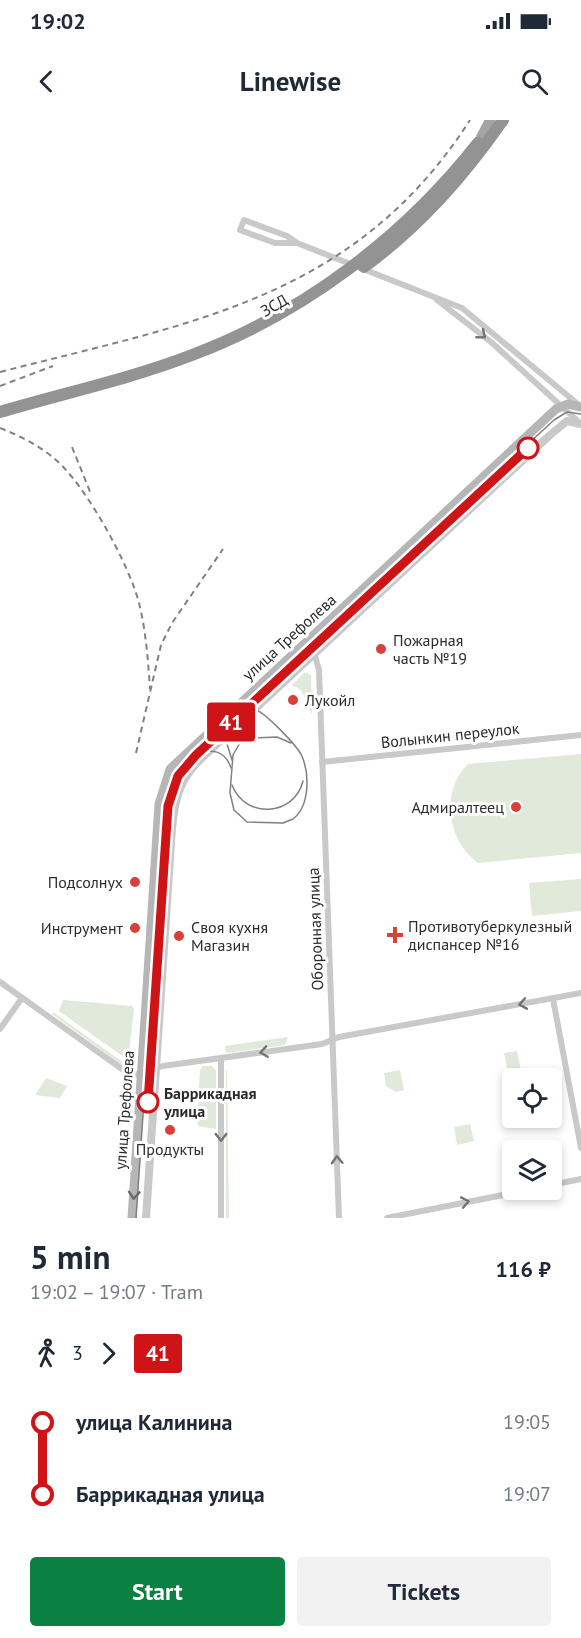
<!DOCTYPE html>
<html lang="en">
<head>
<meta charset="utf-8">
<style>
  :root { --surface:#fff; --page:#f2f2f3; --text:#1f2937; --muted:#747a83; --accent:#0b8043 }
  body { margin:0; font-family:"PT Sans",sans-serif; background:var(--page); color:var(--text); height:100vh; display:flex; flex-direction:column; font-size:22px; white-space:nowrap }
  * { box-sizing:border-box; margin:0 }
  p { font-size:20px; color:var(--muted) }
  .icon { flex:none; width:33px; height:33px; fill:none; stroke:currentColor; stroke-width:2; stroke-linecap:round; stroke-linejoin:round }
  .map { position:relative; height:1098px; overflow:hidden }
  .drawer { display:flex; flex-direction:column; background:var(--surface); flex:1 }
  .drawer>* { flex:none }
  .badge { padding:0 12px; border-radius:4px; font-size:21px; line-height:39px }
  .controls { position:absolute; left:502px; top:948px; display:grid; gap:12px }
  .controls a { display:grid; place-items:center; width:60px; height:60px; border-radius:6px; background:var(--surface); box-shadow:0 3px 9px #0003; font-size:30px }
  .map>.badge { position:absolute; translate:-50% -50%; box-shadow:0 0 0 3px #fff }
  .legs { display:flex; align-items:center; gap:9px; height:66px; padding:0 30px; font-size:20px }
  .legs p { margin-inline-start:auto }
  .overview { display:flex; align-items:center; justify-content:space-between; height:102px; padding:0 30px }
  h1 { font-size:33px; font-weight:600; line-height:45px }
  .primary-button { display:flex; gap:12px; margin-top:auto; padding:12px 30px }
  .primary-button a { flex:1; height:69px; border-radius:6px; background:var(--accent); color:#fff; font-size:24px; font-weight:600; line-height:69px; text-align:center }
  .primary-button a+a { background:var(--page); color:var(--text) }
  ul { padding:0 30px; list-style:none }
  li { display:flex; align-items:center; gap:21px; height:72px; font-size:22px }
  li i { display:grid; place-items:center; width:9px; height:100%; margin:0 8px; background:currentColor }
  li i::after { content:''; width:15px; height:15px; margin:-8px; border:4px solid; border-radius:50%; background:var(--surface) }
  li p { margin-inline-start:auto }
  li:first-child i { background:linear-gradient(#0000 50%,currentColor 0) }
  li:last-child i { background:linear-gradient(currentColor 50%,#0000 0) }
  .status { display:flex; justify-content:space-between; align-items:center; height:42px; padding:0 30px; background:var(--surface); direction:ltr }
  .status svg { height:16px; fill:currentColor }
  header { display:flex; justify-content:space-between; align-items:center; height:78px; padding:0 30px; background:var(--surface); font-size:27px; font-weight:600 }
  .map>svg:first-child { display:block }
</style>
</head>
<body>
<div class="status"><b>19:02</b><svg viewBox="0 0 49 12"><path d="M0 12V9h3v3zM5 12V6h3v6zM10 12V3h3v9zM15 12V0h3v12zM26 1h20v11H26zM47 4h2v5h-2z"/></svg></div>
<header><svg class="icon" aria-label="back" viewBox="0 0 24 24"><path d="M15 5l-7 7 7 7"/></svg>Linewise<svg class="icon" aria-label="search" viewBox="0 0 24 24"><circle cx="10" cy="10" r="6"/><path d="M15 15l6 6"/></svg></header>
<div class="map">
<svg width="581" height="1098" viewBox="0 0 581 1098">
  <rect width="100%" height="100%" fill="#fff"/>
  <g fill="#e0e9da">
    <path d="M305,552L311,555L312,594C305,584 306,567 291,566Z"/>
    <path d="M581,634V733L478,743C447,721 440,671 468,644Z"/>
    <path d="M581,759V791L532,796L529,763Z"/>
    <path d="M63,880L132,886L134,889L128,940L59,891Z"/>
    <path d="M53,892L125,944L123,946L52,894Z"/>
    <path d="M288,917L285,925L226,933L225,926Z"/>
    <path d="M517,931L522,955L509,958L504,933Z"/>
    <path d="M203,946H212L216,950V1009L198,1006L197,1002L200,950Z"/>
    <path d="M226,950H227L229,1098H226Z"/>
    <path d="M400,950L404,970L396,972L386,966L384,953Z"/>
    <path d="M46,958L67,966L60,978L35,975Z"/>
    <path d="M470,1004L474,1021L457,1025L454,1007Z"/>
  </g>
  <g fill="none" stroke-linecap="round" stroke-linejoin="round">
    <g stroke="#c9c9c9" stroke-width="6">
      <path d="M244,100L287,116L297,123H275L240,110Z"/>
      <path d="M297,123L462,188L579,285"/>
      <path d="M437,180L491,222L581,304"/>
      <path d="M305,523L314,533L319,550L339,1098"/>
      <path d="M322,642L581,615"/>
      <path d="M0,862L122,949L135,955L163,946L322,924L339,917L581,873"/>
      <path d="M553,879L581,1028"/>
      <path d="M0,909L22,878"/>
      <path d="M552,1065L581,1059"/>
      <path d="M221,1098V938"/>
      <path d="M387,1098L528,1070"/>
    </g>
    <path stroke="#c9c9c9" stroke-width="8" d="M146,1098L172,708C175,677 180,658 203,637L550,315L567,301L581,304"/>
    <path stroke="#b6b6b6" stroke-width="9" d="M132,1098L159,684L170,649L556,289L568,284L581,287"/>
    <path stroke="#a4a4a4" stroke-width="10" d="M478,23L490,0"/>
    <path stroke="#939393" stroke-width="12" d="M364,147C420,106 463,57 503,0"/>
    <g stroke="#818181" stroke-width="1.5">
      <path d="M236,592C242,589 248,588 254,589C265,592 295,624 301,634C310,653 310,686 293,699L283,703L247,702L234,690L230,673L233,635L241,621L251,618L277,617L291,623"/>
      <path d="M229,600L224,614L232,640"/>
      <path d="M196,635C211,628 225,630 231,648"/>
      <path d="M232,665C245,699 294,697 303,661"/>
      <path d="M136,1098L164,686L169,662L187,638L554,300L567,292L581,294"/>
    </g>
    <g stroke="#818181" stroke-width="2" stroke-dasharray="6 4.5" stroke-linecap="butt">
      <path d="M0,252C190,203 355,179 470,0"/>
      <path d="M0,266L53,246"/>
      <path d="M0,308C20,316 39,325 56,340C86,366 129,444 139,483C146,511 148,540 150,569"/>
      <path d="M72,327L91,374"/>
      <path d="M136,633L161,525L172,503L223,429"/>
    </g>
    <path stroke="#939393" stroke-width="12" d="M0,292C64,273 130,259 192,235C304,193 404,117 478,23"/>
  </g>
  <defs><path id="oneway-chevron" d="M-2-3.5L2.5 0L-2 3.5" fill="none" stroke-width="1.6" stroke-linecap="round" stroke-linejoin="round" transform="scale(1.5)"/></defs>
  <g stroke="#737373">
    <use href="#oneway-chevron" transform="translate(482 215) rotate(39)"/>
    <use href="#oneway-chevron" transform="translate(523 884) rotate(170)"/>
    <use href="#oneway-chevron" transform="translate(264 932) rotate(172)"/>
    <use href="#oneway-chevron" transform="translate(221 1017) rotate(90)"/>
    <use href="#oneway-chevron" transform="translate(337 1040) rotate(-93)"/>
    <use href="#oneway-chevron" transform="translate(465 1082) rotate(-11)"/>
  </g>
  <use stroke="#6a6a6a" href="#oneway-chevron" transform="translate(134 1075) rotate(94)"/>
  <g fill="none" stroke-linecap="round" stroke-linejoin="round">
    <g stroke="#fff" stroke-width="14">
      <path id="line-1" d="M148,982L168,686L178,656L196,635L528,328"/>
    </g>
    <use href="#line-1" stroke="#ce1417" stroke-width="9"/>
  </g>
  <g fill="#fff" stroke="#ce1417" stroke-width="3">
    <circle cx="528" cy="328" r="10"/>
    <circle cx="148" cy="982" r="10"/>
  </g>
  <g fill="#d84139" stroke="#fff" stroke-width="2">
    <circle cx="381" cy="529" r="6"/>
    <circle cx="293" cy="580" r="6"/>
    <circle cx="516" cy="687" r="6"/>
    <circle cx="135" cy="762" r="6"/>
    <circle cx="135" cy="808" r="6"/>
    <path d="M392 806h6v6h6v6h-6v6h-6v-6h-6v-6h6z"/>
    <circle cx="179" cy="816" r="6"/>
    <circle cx="170" cy="1010" r="6"/>
  </g>
  <g text-anchor="middle" dominant-baseline="central" stroke-width="6" stroke-linejoin="round" paint-order="stroke">
    <g font-size="16" fill="#2c2c2c" stroke="#fff">
      <text transform="translate(274 185) rotate(-30)">ЗСД</text>
      <text transform="translate(289 517) rotate(-42)">улица Трефолева</text>
      <text transform="translate(450 615) rotate(-6)">Волынкин переулок</text>
      <text transform="translate(315 809) rotate(-92)">Оборонная улица</text>
      <text transform="translate(124 990) rotate(-86)">улица Трефолева</text>
    </g>
    <g font-size="16" fill="#2c2c2c" stroke="#fff" text-anchor="start">
      <text x="393" y="520">Пожарная<tspan x="393" dy="18">часть №19</tspan></text>
      <text x="305" y="580">Лукойл</text>
      <text x="504" y="687" text-anchor="end">Адмиралтеец</text>
      <text x="123" y="762" text-anchor="end">Подсолнух</text>
      <text x="408" y="806">Противотуберкулезный<tspan x="408" dy="18">диспансер №16</tspan></text>
      <text x="191" y="807">Своя кухня<tspan x="191" dy="18">Магазин</tspan></text>
      <text x="123" y="808" text-anchor="end">Инструмент</text>
      <text x="170" y="1029" text-anchor="middle">Продукты</text>
    </g>
    <g font-size="16" font-weight="bold" fill="#2c2c2c" stroke="#fff" text-anchor="start">
      <text x="164" y="973">Баррикадная<tspan x="164" dy="18">улица</tspan></text>
    </g>
  </g>
</svg>
<div class="controls">
<a><svg class="icon" aria-label="locate" viewBox="0 0 24 24"><circle cx="12" cy="12" r="6"/><path d="M12 2v4M12 18v4M2 12h4M18 12h4"/></svg></a>
<a><svg class="icon" aria-label="layers" viewBox="0 0 24 24"><path d="M12 4l9 5-9 5-9-5zM3 14l9 5 9-5"/></svg></a>
</div>
<b class="badge" style="left:231px;top:602px;background:#ce1417;color:#fff">41</b>
</div>
<section class="drawer">
<div class="overview"><div><h1>5 min</h1><p>19:02 – 19:07 · Tram</p></div><b>116 ₽</b></div>
<div class="legs"><svg class="icon" aria-label="walk" viewBox="0 0 24 24"><circle cx="13" cy="4" r="2"/><path d="M13 8l-2 6 4 7M11 14l-3 7M7 12l3-4h3l4 4"/></svg>3<svg class="icon" aria-label="forward" viewBox="0 0 24 24"><path d="M9 5l7 7-7 7"/></svg><b class="badge" style="background:#ce1417;color:#fff">41</b></div>
<ul>
<li><i style="color:#ce1417"></i><b>улица Калинина</b><p>19:05</p></li>
<li><i style="color:#ce1417"></i><b>Баррикадная улица</b><p>19:07</p></li>
</ul>
<div class="primary-button"><a>Start</a><a>Tickets</a></div>
</section>
</body>
</html>
